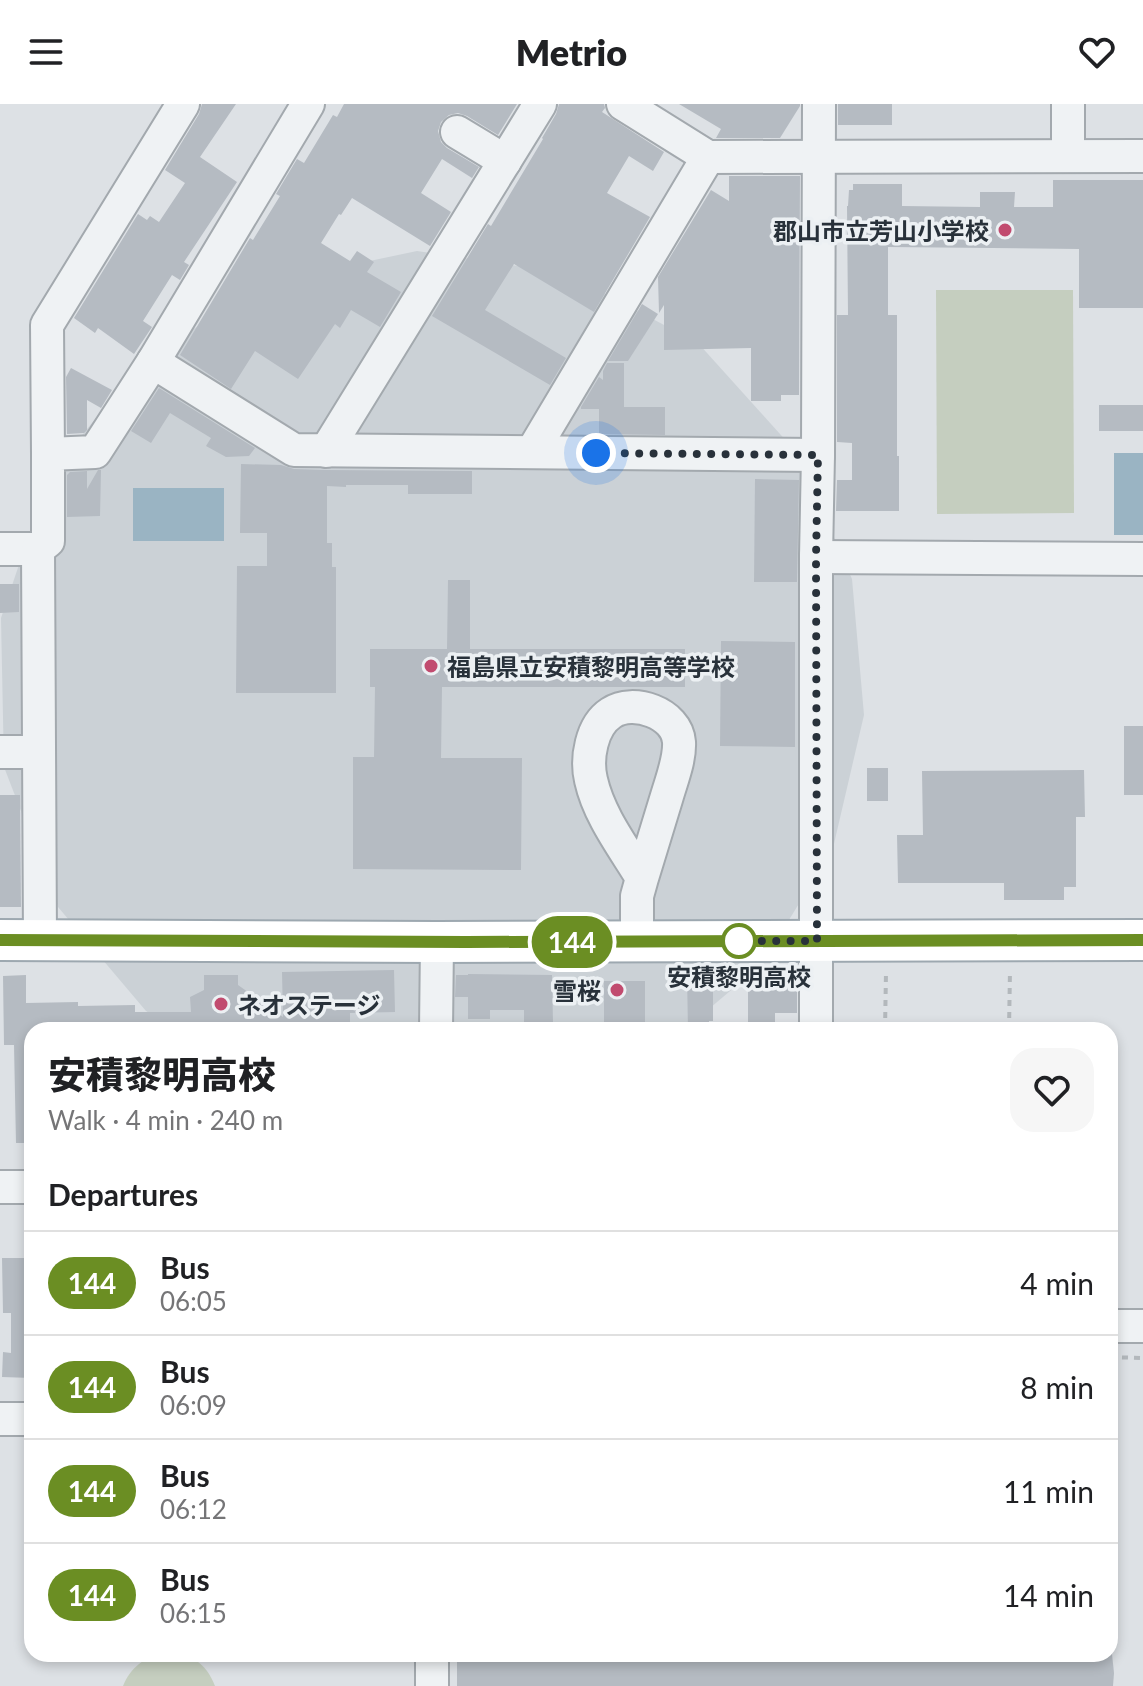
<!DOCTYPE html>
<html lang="en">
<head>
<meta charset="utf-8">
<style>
  :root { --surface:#fff; --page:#f6f6f6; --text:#202124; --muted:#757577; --line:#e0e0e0 }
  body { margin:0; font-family:Lato,"Noto Sans JP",sans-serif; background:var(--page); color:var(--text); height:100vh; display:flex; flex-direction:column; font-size:30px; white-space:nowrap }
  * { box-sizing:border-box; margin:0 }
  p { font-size:26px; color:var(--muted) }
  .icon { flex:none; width:44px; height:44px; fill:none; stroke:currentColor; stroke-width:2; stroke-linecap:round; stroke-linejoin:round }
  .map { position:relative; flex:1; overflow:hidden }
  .sheet { position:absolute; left:24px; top:918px; width:1094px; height:640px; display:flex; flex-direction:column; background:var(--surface); border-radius:24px; box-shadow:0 4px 12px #0003 }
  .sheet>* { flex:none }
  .badge { padding:0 16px; border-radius:26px; font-size:28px; line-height:52px }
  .you { position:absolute; width:40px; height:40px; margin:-20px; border:6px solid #fff; border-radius:50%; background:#1a73e8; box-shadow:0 0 0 12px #1a73e833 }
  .map>.badge { position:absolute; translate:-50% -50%; box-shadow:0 0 0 4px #fff }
  h2 { padding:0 24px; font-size:30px; line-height:72px }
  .round { display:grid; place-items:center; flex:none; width:84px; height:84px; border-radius:24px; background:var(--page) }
  .head { display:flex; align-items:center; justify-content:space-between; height:136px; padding:0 24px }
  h1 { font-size:38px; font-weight:800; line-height:60px }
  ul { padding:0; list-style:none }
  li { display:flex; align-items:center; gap:24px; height:104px; padding:0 24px; border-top:2px solid var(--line) }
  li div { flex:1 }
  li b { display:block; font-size:30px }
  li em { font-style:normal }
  li .badge { min-width:88px; font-weight:700; text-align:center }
  header { display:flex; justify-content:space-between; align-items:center; height:104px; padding:0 24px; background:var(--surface); font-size:36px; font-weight:800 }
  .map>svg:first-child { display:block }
</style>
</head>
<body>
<header><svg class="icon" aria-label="menu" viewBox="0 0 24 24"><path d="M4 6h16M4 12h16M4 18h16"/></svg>Metrio<svg class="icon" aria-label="heart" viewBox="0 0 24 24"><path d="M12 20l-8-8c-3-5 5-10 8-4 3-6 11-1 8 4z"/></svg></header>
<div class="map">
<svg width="1143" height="1582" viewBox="0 0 1143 1582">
  <rect width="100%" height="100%" fill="#dde1e5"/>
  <path fill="#cbd1d6" d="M417,147L566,169L698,239L798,350L852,475L864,611L833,744L762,860L684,926H177L146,907L58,803L4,663L1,514L49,372L143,256L270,178Z"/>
  <g fill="#c5cebf">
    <path d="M936,186H1073L1074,409L937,410Z"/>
    <path d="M164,1550C191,1550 205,1557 215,1582H123C130,1564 145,1552 164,1550Z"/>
  </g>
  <g fill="#9ab4c3">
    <rect x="1114" y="349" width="29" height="82"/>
    <rect x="133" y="384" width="91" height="53"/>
  </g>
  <g fill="#b5bbc2">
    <path d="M202,0H236L200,53L237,78L184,158L189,161L180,176L172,171L143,217L152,223L134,250L98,224L95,229L74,214L138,110L147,116L150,112L159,118L185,79L165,66L199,10Z"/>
    <path d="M344,0H517L498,31L467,12L458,9L449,11L441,18L438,27L441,38L447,44L479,63L472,74L442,55L421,89L451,108L430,142L352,94L341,111L339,110L321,139L350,157L357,147L374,158L367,168L401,188L380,223L351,206L340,224L335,220L298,275L255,247L231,285L180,251L250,134L253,136L280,92L276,90L297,55L304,59L333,11L337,13Z"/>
    <path d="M559,0H604L605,4L602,8L664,48L653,67L629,52L607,89L650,113L594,208L514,160L485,206L566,254L550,281L432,212L488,120L491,122L543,35L542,34L556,10Z"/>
    <path d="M679,0H800V2L780,34H716L721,25Z"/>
    <rect x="838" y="0" width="54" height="21"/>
    <path d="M729,72H800L799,291H781V297H751V244L664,246V201L659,209L658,173L711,86L729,97Z"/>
    <path d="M1053,76H1143V204H1079V145L888,143V211H897V352H899V407H836L837,376H852V339L837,338V211H848L847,102H848L849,86H853V80H902V102L980,103V88H1015L1014,103H1053Z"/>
    <path d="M642,200L658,210L628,257H608Z"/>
    <path d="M607,259H624V303H665V331L599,330V305H581V303L599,273L603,276V267Z"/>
    <path d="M71,264L112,286L101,304L87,296V326L84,329L67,330L66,273Z"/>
    <path d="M159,284L255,344L249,352L226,353L206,342L211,334L170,309L151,339L131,327Z"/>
    <rect x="1099" y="301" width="44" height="26"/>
    <path d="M241,360L281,361L294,365L326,366L472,367V390H408V381H346V383L327,382V439H332V463H336V589H236L237,462H267V429H240Z"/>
    <path d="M98,366H101L100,412L67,413V371L70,368L87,367V385Z"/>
    <path d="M755,375L799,376L797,478H754Z"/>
    <path d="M448,476H470V545H685V583H442L441,654H522L521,766L353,765V653H374L375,583H370V545H447Z"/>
    <path d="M0,480H19V508L0,509Z"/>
    <path d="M721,537L795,538V643L720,642Z"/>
    <rect x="1124" y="622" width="19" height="69"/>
    <rect x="867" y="664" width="21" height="33"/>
    <path d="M1084,666L1085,713H1076V783H1064V796H1004V779H898L897,731H923L922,667Z"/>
    <path d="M0,691H20L21,803H0Z"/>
    <path d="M394,866L395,908L350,909V926H32V1039H16L14,941H4L3,872L26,871V899L78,898V902L135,901V908H191L190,893L204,886V871H238V881L283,913L282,868Z"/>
    <path d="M468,870L552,871L553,919L524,920V906H490V915H468V893H455L456,871H468Z"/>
    <path d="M687,871H713V917H709V926H688Z"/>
    <path d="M776,871H797V909H775V922H769V926H748V886H776Z"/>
    <rect x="604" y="877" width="41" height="49"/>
    <path d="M2,1154H32V1274L2,1273L3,1248L11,1249V1209H3Z"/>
    <path d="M457,1550H1112L1114,1569L1113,1582H457Z"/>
  </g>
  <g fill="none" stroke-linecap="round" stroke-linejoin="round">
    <g stroke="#a3a9ae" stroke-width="36">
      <g id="minor">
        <path d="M623,0L708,53L1143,52"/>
        <path d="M457,28L505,57"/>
        <path d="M1068,52V0"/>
        <path d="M153,258L294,346L818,351"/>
        <path d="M326,347L540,0"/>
        <path d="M532,348L708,53"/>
        <path d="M48,350L47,221L183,0"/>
        <path d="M0,445H38"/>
        <path d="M816,453L1143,455"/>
        <path d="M0,648H39"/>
        <path d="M40,836L38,445L48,437V350L95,348L153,258L308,0"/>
        <path d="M637,838V792L642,774C650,747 659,719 667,692C672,675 680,655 679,638C677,609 633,594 611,609C591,622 586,655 591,676C599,712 624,744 642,774"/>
        <path d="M436,926L437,838"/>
        <path d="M816,926V453L818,351L819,0"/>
        <path d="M0,1083H32"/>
        <path d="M1110,1222H1143"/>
        <path d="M0,1315H32"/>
        <path d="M432,1582V1550"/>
      </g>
    </g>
    <g stroke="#9da8b0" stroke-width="44">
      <path id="major" d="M0,836L437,838L1143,836"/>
    </g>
    <g stroke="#b3b8bc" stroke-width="4" stroke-dasharray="6 6" stroke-linecap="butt">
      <path d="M885,926L886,868"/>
      <path d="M1009,926L1010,866"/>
      <path d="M1110,1253L1141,1254L1143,1256"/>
    </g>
    <use href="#minor" stroke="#eff2f4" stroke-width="32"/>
    <use href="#major" stroke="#fff" stroke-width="40"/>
  </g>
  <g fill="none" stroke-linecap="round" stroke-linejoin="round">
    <g stroke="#fff" stroke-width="18">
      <path id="line" d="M0,836L466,838L1143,836"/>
    </g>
    <use href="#line" stroke="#6b8e23" stroke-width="12"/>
    <path stroke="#28313a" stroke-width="8" stroke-dasharray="0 14.4" d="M596,349L818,351L816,453L817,837H727H739"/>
  </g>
  <g fill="#c14b6f" stroke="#ecf0f3" stroke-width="3">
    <circle cx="1005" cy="126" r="8"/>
    <circle cx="431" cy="562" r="8"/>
    <circle cx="617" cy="886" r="8"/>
    <circle cx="221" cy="900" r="8"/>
  </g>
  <circle fill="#fff" stroke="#6b8e23" stroke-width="4" cx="739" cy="837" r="16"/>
  <g text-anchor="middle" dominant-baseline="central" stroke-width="7" stroke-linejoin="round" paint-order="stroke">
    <g font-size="24" font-weight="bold" fill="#28313a" stroke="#ecf0f3" text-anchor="end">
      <text x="989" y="126">郡山市立芳山小学校</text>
      <text x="447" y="562" text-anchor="start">福島県立安積黎明高等学校</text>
      <text x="601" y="886">雪桜</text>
      <text x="237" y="900" text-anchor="start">ネオステージ</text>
    </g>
    <g font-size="24" font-weight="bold" fill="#28313a" stroke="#ecf0f3">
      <text x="739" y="872">安積黎明高校</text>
    </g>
  </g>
</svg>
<div class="you" style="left:596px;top:349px"></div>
<b class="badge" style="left:572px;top:838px;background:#6b8e23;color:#fff">144</b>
<section class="sheet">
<div class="head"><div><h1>安積黎明高校</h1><p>Walk · 4 min · 240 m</p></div><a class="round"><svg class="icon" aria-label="heart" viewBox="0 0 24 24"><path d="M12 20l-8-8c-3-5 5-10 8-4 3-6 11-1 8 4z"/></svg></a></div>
<h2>Departures</h2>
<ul>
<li><span class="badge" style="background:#6b8e23;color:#fff">144</span><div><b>Bus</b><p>06:05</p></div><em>4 min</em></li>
<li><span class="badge" style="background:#6b8e23;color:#fff">144</span><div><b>Bus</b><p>06:09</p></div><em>8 min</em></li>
<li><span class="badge" style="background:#6b8e23;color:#fff">144</span><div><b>Bus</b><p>06:12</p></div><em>11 min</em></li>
<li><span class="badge" style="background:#6b8e23;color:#fff">144</span><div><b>Bus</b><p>06:15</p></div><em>14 min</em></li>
</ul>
</section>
</div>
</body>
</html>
